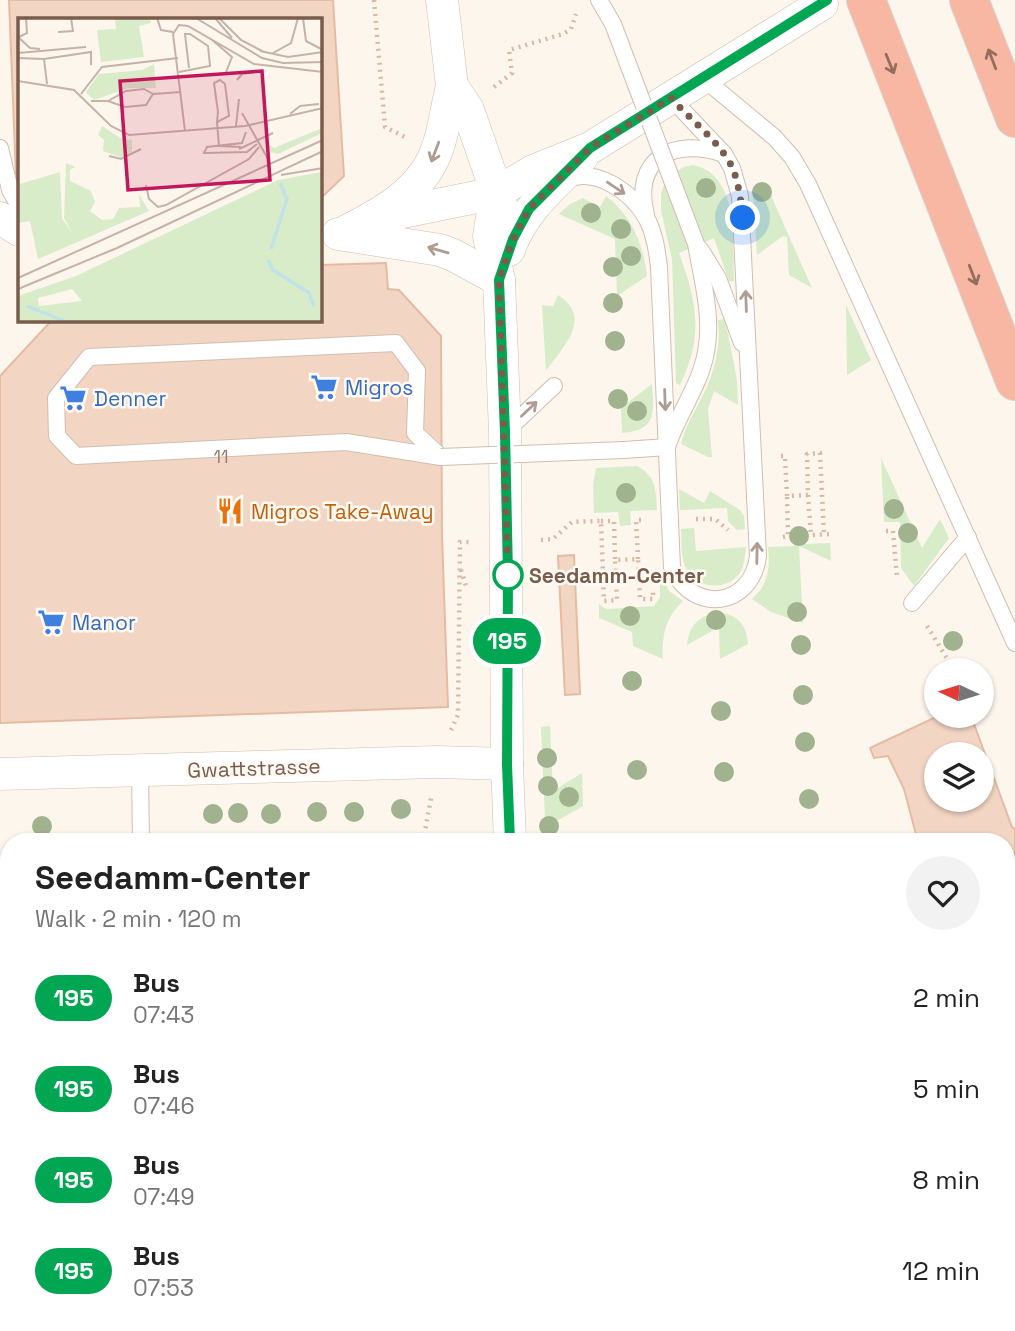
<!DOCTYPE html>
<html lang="en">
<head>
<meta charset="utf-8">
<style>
  :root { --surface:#fff; --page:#f2f2f2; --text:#222; --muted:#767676 }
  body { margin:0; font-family:"Space Grotesk",sans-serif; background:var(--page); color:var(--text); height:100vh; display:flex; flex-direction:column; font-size:26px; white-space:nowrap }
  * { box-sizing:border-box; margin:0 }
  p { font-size:23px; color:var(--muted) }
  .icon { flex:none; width:38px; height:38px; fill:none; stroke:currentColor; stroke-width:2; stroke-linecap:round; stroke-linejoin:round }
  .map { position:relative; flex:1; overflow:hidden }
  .details { position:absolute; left:0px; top:833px; width:1015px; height:499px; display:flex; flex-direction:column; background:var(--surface); border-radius:28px 28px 0 0; box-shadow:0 2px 5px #0004 }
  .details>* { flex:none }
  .badge { padding:0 14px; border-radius:23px; font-size:24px; line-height:46px }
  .needle { width:46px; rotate:274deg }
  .fabs { position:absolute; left:924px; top:658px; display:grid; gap:14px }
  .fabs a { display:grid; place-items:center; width:70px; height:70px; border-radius:50%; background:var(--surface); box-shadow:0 2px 5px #0004; font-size:35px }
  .you { position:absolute; width:35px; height:35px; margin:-18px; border:5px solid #fff; border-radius:50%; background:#1a73e8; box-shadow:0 0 0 10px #1a73e833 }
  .map>.badge { position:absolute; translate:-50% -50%; box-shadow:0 0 0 4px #fff }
  .round { display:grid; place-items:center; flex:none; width:74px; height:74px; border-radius:37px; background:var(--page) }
  .overview { display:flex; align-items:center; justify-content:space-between; height:119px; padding:0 35px }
  h1 { font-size:33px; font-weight:600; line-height:52px }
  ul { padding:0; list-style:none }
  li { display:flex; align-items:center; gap:21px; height:91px; padding:0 35px }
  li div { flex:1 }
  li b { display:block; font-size:26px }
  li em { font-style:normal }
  li .badge { min-width:77px; font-weight:700; text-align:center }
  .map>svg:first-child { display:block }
</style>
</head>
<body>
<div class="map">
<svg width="1015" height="1331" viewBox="0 0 1015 1331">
  <rect width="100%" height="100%" fill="#fdf6ec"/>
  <g fill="#d8ecc9">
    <path d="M693,165C741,175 732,244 734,281H729L714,238L679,253C697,302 704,336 680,385L676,383L672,259L661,211V193L667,177L684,167Z"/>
    <path d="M760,183L769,191L812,288L789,275L787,237L783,236L757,255L753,194L756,184Z"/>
    <path d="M606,196C632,216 643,244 647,276L617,296L615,239L559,214L570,204L583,198L600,207Z"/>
    <path d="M558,295C594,318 563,347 546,371L542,305L553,306Z"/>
    <path d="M846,305L871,360L847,375Z"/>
    <path d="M725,319L737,380L738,405L714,391L708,409L712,457H708L681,444C685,425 695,412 703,395C715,371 721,346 718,320Z"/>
    <path d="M652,384C654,414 657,430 622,433L621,408Z"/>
    <path d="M881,458L922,548L940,519L949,538L914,586L901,568L900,522H884Z"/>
    <path d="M637,466C656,476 656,490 657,510L630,511L631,525L620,526L618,512L594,513L593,485L596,468Z"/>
    <path d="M679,489L704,503L710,491L740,510L744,516L745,529L737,530L728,521L727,508L680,510Z"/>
    <path d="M694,528L696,551L746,547C745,554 745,562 742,569C732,590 701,591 688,572C680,560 682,543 681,529Z"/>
    <path d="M794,529H804L805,544L830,543L831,561L799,546L803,623L771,612L752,599C769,584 770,568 768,547L794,546Z"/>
    <path d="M660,571L669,591L683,601C665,618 662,635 663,659L633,646L632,632L599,618V604L606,609L654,606L660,597Z"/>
    <path d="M716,612C736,614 747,623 748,644L720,659L719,627L687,645C689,626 698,617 716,612Z"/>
    <path d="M550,726L553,791L582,773L583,806L555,822V842H546L541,727Z"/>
    <path d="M0,1004H9V1323H92L95,1331H0Z"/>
    <path d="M543,1323H701L704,1331H541Z"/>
  </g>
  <g fill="#f3d5c3" stroke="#e6bba3" stroke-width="2" fill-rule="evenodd">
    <path d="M9,0H333L344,176L320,199V19H19V181L16,177Z"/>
    <path d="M386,263L388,289L399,290L441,336L442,536L448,707L0,723V376L52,320H320V265Z"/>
    <path d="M574,555L580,694L565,695L558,556Z"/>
    <path d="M938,716H971L1012,827L1015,829V1122L1006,1120V842H918L904,789L888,756L874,758L870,748ZM936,754H982V800H936Z"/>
    <path d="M1006,1299H1015V1331H922V1323H1006Z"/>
    <path d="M256,1323H295L290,1331H252Z"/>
  </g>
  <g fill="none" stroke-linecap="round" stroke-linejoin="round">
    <g stroke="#d1beb0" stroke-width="18">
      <g id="lane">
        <path d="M599,0L613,24"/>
        <path d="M703,78L774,137L792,157L808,184L1015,643"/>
        <path d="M0,148L10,190L19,206"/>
        <path d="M565,180C596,166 632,192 647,219C655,235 657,251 659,267L672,568C693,615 752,607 758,556L740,196L732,168L724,154L671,98"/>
        <path d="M646,215C632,158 674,137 724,154"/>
        <path d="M700,249L718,278L742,343"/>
        <path d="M396,343L417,371L415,433L441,457L346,442L76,456L57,436L56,398L89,357Z"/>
        <path d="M505,432L554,386"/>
        <path d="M624,450L667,447C677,415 700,386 706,352C713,317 702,279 696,244"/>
        <path d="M912,603L968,537"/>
        <path d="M140,771L141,842"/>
        <path d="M1006,1154L1015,1153"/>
        <path d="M112,1323L116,1331"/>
        <path d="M716,1323L718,1331"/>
        <path d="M231,1331L235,1323"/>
      </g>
    </g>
    <g stroke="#d1beb0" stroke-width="33">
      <g id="street">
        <path d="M442,0L452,86L468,110L513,239"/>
        <path d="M496,193L489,236L499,280L505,432L507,764L510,842"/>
        <path d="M0,218L19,230"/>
        <path d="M373,218L496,193L533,171L590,148L822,4"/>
        <path d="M338,234L440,250L453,255L499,280"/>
        <path d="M341,234C378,215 418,195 435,155C444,134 446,109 452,86"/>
        <path d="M509,250C522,211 554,185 582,157"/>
        <path d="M0,774L437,762L507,764"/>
        <path d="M491,1331L494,1323"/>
      </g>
    </g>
    <g stroke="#dad1cd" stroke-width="40">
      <g id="highway">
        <path d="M866,0L1015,381"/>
        <path d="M969,0L1015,118"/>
      </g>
    </g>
    <g stroke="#d9b8a5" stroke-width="4.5" stroke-dasharray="2 5" stroke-linecap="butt">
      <path d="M374,0L385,127L405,137"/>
      <path d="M494,87L512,73L509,50L563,34L571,29L576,14"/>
      <path d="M781,456H785L787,496L808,495L807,454L820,453L824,535"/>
      <path d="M808,495L811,535L830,534"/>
      <path d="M696,519H715L728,530"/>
      <path d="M601,521H614L615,560"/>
      <path d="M886,531H893L897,577"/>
      <path d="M783,537L788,536L787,496"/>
      <path d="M541,540L553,539L572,522L601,521L604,601L617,600L615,560L638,559L640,599H653V590"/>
      <path d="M638,559L636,520H645"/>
      <path d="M461,570L467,589"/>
      <path d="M927,626L954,670"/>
      <path d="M451,730L458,715L460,542H472"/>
      <path d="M423,842L431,798"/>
    </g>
    <use href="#lane" stroke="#fff" stroke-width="16"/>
    <use href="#street" stroke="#fff" stroke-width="32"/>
    <use href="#highway" stroke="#f7b7a3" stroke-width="38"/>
    <g stroke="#d1beb0" stroke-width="18" stroke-linecap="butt">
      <g id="lane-bridge">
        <path d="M613,24L696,244"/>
        <path d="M441,457L624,450"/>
      </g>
    </g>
    <use href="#lane-bridge" stroke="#fff" stroke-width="16"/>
  </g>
  <g fill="#a0b28e">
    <circle cx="706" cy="188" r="10"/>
    <circle cx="762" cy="192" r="10"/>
    <circle cx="591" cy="213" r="10"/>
    <circle cx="621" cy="229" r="10"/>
    <circle cx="631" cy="256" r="10"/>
    <circle cx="613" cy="267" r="10"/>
    <circle cx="613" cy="303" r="10"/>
    <circle cx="615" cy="341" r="10"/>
    <circle cx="618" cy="399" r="10"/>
    <circle cx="637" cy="411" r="10"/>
    <circle cx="626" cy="493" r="10"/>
    <circle cx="894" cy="509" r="10"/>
    <circle cx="908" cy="533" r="10"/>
    <circle cx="799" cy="536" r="10"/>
    <circle cx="797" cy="612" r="10"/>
    <circle cx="630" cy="616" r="10"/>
    <circle cx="716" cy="620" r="10"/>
    <circle cx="953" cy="641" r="10"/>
    <circle cx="801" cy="645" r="10"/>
    <circle cx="632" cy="681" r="10"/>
    <circle cx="803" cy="695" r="10"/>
    <circle cx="721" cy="711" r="10"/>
    <circle cx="805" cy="742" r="10"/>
    <circle cx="547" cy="758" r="10"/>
    <circle cx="637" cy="770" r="10"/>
    <circle cx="724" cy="772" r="10"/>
    <circle cx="548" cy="786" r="10"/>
    <circle cx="569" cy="797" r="10"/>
    <circle cx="809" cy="799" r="10"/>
    <circle cx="401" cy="809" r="10"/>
    <circle cx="317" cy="812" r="10"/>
    <circle cx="354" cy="812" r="10"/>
    <circle cx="238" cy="813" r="10"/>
    <circle cx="213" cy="814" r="10"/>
    <circle cx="271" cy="814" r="10"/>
    <circle cx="42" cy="826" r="10"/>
    <circle cx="549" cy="826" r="10"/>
  </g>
  <defs><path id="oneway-shaft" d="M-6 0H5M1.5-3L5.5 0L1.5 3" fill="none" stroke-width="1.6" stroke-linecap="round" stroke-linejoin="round" transform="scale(1.75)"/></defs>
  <g stroke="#936e5e">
    <use href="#oneway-shaft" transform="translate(992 59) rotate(-111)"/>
    <use href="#oneway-shaft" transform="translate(890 64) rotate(68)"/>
    <use href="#oneway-shaft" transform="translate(973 275) rotate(69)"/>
  </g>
  <g stroke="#af9d94">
    <use href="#oneway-shaft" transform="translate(435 152) rotate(111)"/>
    <use href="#oneway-shaft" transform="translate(616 188) rotate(34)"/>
    <use href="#oneway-shaft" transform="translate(438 250) rotate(-164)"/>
    <use href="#oneway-shaft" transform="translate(746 301) rotate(-92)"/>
    <use href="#oneway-shaft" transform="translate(665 400) rotate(88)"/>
    <use href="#oneway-shaft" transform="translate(529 409) rotate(-43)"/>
    <use href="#oneway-shaft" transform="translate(757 553) rotate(-89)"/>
  </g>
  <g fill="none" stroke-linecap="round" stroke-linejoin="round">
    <g stroke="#fff" stroke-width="16">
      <path id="line" d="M510,842L507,764L508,575L505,432L499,280L513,239L529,209L590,148L827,0"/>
    </g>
    <use href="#line" stroke="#00a651" stroke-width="10"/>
    <path stroke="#7a5c4d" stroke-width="7" stroke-dasharray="0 12.6" d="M508,575L499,280L513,239L529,209L590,148L671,98C690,119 722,144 733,169C739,185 741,202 743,218"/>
  </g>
  <defs>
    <g id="supermarket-bare" transform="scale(2.1)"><path d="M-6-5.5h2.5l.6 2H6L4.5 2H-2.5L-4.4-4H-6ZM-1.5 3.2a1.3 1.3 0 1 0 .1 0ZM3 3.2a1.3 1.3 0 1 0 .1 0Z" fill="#3f7fe0" stroke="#fffaf3" stroke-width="2.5" paint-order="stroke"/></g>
    <g id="restaurant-bare" transform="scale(2.1)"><path d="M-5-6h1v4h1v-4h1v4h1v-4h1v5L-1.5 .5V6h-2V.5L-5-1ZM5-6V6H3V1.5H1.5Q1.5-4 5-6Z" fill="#e8710a" stroke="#fffaf3" stroke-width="2.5" paint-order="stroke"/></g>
  </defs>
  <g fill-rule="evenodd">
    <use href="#supermarket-bare" x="324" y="387"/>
    <use href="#supermarket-bare" x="73" y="398"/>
    <use href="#restaurant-bare" x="230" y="511"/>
    <use href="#supermarket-bare" x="51" y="622"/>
  </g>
  <circle fill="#fff" stroke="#00a651" stroke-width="3.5" cx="508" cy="575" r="14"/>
  <g text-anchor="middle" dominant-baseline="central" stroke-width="5" stroke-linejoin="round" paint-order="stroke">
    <g font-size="18" fill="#987a6a">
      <text x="221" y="456">11</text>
    </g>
    <g font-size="21" fill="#366cbe" stroke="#fffaf3" text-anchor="start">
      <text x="345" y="387">Migros</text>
      <text x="94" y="398">Denner</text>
      <text x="72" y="622">Manor</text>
    </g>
    <g font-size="21" fill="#c56008" stroke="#fffaf3" text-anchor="start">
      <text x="251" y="511">Migros Take-Away</text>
    </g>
    <g font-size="21" font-weight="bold" fill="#7a5c4d" stroke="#fffaf3" text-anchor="start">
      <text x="529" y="575">Seedamm-Center</text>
    </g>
    <g font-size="21" fill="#7a5c4d" stroke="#fffaf3">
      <text transform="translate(254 768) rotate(-2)">Gwattstrasse</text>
    </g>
  </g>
  <g transform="translate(18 18)">
    <rect width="304" height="304" fill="#fdf6ec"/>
    <path d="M97,0H132L133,5L121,8L126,39L83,44L79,12L98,11ZM136,46L138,70H110L76,82L68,74L81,56L124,52ZM84,108L102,120L114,122V134L104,140L85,133L86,122L80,117ZM304,110V115L260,136L250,133L248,124L256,130ZM48,145L57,149L52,152V163L73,173L77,184L72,193L84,202L95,201L101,190L122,189L121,176L131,193L20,241L12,203L0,205L2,166L42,154L44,200L55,217L46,200ZM304,154V304H0V278L58,258L260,162ZM54,271L64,283L21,288L20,280Z" fill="#d8ecc9" fill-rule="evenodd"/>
    <path fill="none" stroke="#bfe3e8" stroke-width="3.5" d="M253,231L269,181L262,165M250,242L255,252L291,275L296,288M9,288L49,304"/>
    <path fill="none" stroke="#c5b3a7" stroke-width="2" d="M139,0L143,12L155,14M178,0L244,40L265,45L305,44M197,0L214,20M201,0L223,22L246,34M285,0L288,23L305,32M40,14L55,13L53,0M0,19L12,30L22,31M1,19L9,15L8,0M193,21L214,39L208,54M242,33L270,39L305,34M0,35L68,29M255,35L273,25L280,0M0,40L26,41L29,66M26,41L73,34V47M161,54L192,48L190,28L172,16H167L171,50M219,62L224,56L244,53M0,63L56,72L93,108L111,117L227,108M63,76L84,49L160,40M73,83H90L108,73L126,71L135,76M90,83L107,89L128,87L135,76L163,74M224,95L250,141M272,96L282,88L301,86M199,104L211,98L207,66L202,62L196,65L200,94L199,104L201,128L223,129M218,108L221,81M227,108L305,90M167,113L155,16L161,7L170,8L236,46L305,54M228,114L224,125L189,129L186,135L229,134L239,126M221,131L255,115M91,138L103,141L123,131M263,157L305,150M128,167L131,181L140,189L148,187L231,141L241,129M0,260L305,122M0,271L99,230L305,133"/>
    <path fill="#c2185b" fill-opacity="0.15" stroke="#c2185b" stroke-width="3.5" d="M244,53L252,162L110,172L102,63Z"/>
    <rect width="304" height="304" fill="none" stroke="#7a5c4d" stroke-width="3.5"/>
  </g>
</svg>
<div class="fabs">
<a><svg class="needle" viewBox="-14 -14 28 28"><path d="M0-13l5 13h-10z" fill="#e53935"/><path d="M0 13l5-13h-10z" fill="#767676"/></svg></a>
<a><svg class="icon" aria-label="layers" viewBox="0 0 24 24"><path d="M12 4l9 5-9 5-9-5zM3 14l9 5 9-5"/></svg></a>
</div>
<div class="you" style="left:743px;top:218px"></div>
<b class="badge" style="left:507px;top:641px;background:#00a651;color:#fff">195</b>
<section class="details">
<div class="overview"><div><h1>Seedamm-Center</h1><p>Walk · 2 min · 120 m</p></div><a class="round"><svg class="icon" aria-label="heart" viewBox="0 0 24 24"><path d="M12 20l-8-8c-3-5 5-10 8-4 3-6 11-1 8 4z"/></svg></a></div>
<ul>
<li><span class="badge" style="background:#00a651;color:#fff">195</span><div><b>Bus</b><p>07:43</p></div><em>2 min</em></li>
<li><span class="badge" style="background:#00a651;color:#fff">195</span><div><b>Bus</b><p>07:46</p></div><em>5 min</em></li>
<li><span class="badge" style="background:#00a651;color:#fff">195</span><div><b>Bus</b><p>07:49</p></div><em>8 min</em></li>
<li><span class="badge" style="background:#00a651;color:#fff">195</span><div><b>Bus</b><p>07:53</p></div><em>12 min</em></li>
</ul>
</section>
</div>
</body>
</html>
